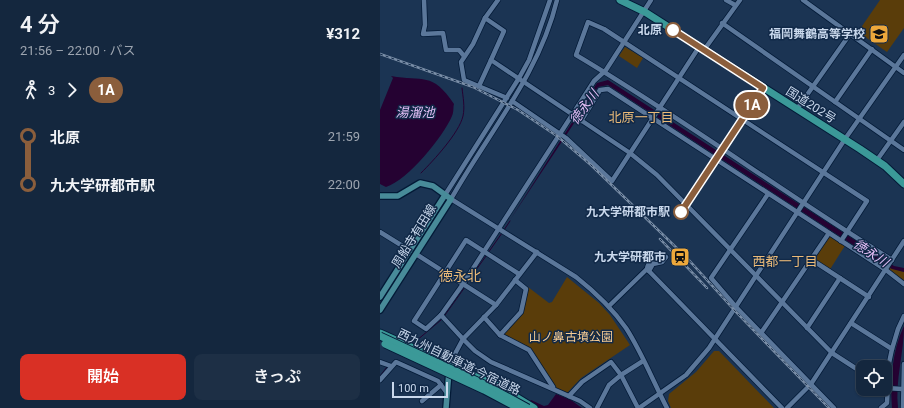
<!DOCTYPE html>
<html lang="ja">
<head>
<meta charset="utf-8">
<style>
  :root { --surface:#14273e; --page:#1d2f45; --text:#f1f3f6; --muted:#9da5b0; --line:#334458; --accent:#d93025 }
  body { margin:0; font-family:Roboto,"Noto Sans JP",sans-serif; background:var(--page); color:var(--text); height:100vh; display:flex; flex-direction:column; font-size:15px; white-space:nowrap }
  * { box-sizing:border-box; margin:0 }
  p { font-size:13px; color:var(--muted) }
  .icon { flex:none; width:22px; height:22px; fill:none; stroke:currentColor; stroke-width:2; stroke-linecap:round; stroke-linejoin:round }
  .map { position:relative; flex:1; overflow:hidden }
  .panel { display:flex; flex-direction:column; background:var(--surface); width:380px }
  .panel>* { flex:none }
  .badge { padding:0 8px; border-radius:13px; font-size:14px; line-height:26px }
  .fabs { position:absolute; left:476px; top:360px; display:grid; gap:8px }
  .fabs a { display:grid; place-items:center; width:36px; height:36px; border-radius:8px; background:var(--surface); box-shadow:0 1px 3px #0004,0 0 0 1px var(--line); font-size:20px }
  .scale { position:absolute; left:12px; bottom:10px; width:56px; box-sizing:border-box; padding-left:4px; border:2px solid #c9d8ec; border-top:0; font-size:11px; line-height:14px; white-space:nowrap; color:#c9d8ec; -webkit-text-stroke:3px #112948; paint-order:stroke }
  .map>.badge { position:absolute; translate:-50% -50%; box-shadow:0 0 0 2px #fff }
  .legs { display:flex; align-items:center; gap:6px; height:44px; padding:0 20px; font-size:13px }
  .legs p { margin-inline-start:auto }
  .headline { display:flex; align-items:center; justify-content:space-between; height:68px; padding:0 20px }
  h1 { font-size:22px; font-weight:600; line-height:30px }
  .primary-button { display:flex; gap:8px; margin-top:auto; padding:8px 20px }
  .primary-button a { flex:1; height:46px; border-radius:8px; background:var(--accent); color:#fff; font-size:16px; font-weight:600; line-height:46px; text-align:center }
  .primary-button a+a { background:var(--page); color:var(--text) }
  ul { padding:0 20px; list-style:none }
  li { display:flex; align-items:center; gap:14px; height:48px; font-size:15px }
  li i { display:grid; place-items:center; width:6px; height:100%; margin:0 5px; background:currentColor }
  li i::after { content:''; width:10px; height:10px; margin:-5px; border:3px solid; border-radius:50%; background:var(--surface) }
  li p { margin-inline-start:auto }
  li:first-child i { background:linear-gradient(#0000 50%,currentColor 0) }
  li:last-child i { background:linear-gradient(currentColor 50%,#0000 0) }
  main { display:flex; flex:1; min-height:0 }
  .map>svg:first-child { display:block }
</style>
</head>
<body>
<main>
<section class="panel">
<div class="headline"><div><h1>4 分</h1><p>21:56 – 22:00 · バス</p></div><b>¥312</b></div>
<div class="legs"><svg class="icon" aria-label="walk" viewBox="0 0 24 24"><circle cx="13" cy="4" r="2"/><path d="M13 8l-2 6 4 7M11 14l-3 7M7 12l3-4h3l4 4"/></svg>3<svg class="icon" aria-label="forward" viewBox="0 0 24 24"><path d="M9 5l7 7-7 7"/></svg><b class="badge" style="background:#8b5e3c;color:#fff">1A</b></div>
<ul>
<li><i style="color:#8b5e3c"></i><b>北原</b><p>21:59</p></li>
<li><i style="color:#8b5e3c"></i><b>九大学研都市駅</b><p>22:00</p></li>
</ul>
<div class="primary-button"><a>開始</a><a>きっぷ</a></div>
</section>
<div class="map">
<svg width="524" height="408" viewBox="0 0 524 408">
  <rect width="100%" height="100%" fill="#1b3453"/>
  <g fill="#5a3d0a">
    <path d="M500,0H524V28L507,52L478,32Z"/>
    <path d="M245,47L263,58L257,68L239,56Z"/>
    <path d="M449,233L466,244L449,271L432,260Z"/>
    <path d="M508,267L524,272V284L506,270Z"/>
    <path d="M187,277L219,303L230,315L250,345L201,378L187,393L174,388L149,347L123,336L124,333L143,312L148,287L169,303L172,302Z"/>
    <path d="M334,351H339L394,408H291L288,401L289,394L316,372Z"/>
  </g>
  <g fill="#250232">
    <path d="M11,76C43,82 52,71 74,104C73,107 74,112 72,116C63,137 28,180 6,187L0,184V110L13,78Z"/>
    <path d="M228,80L507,261L514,266L524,268V272L512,269L504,265L228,85L218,87L130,220L217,83Z"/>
    <path d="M524,326C524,353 515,380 518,408H512C510,380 512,351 524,326Z"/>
    <path d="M176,394L191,400L202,408H144L151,400L164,406L168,405Z"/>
  </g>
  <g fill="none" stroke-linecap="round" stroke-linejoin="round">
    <g stroke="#250232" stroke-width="1">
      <path d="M41,173C54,160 79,133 83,116C85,107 83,97 82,88"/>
      <path d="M124,230L130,221"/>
      <path d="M108,253L122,233"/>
      <path d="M86,284L106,256"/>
      <path d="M65,315L85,287"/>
      <path d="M36,341L61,320"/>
      <path d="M0,376L7,367"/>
    </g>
    <g stroke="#031a37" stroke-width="6">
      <g id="minor">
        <path d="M44,0L45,25L43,34L63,33L66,50H79L84,56"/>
        <path d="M118,0L105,18L124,31L111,60L250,153L277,175L452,353L483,373"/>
        <path d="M177,0C159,75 108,133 71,199L196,277C215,292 232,308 246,328C261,351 274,383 287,408"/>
        <path d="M346,0L355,5"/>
        <path d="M423,0L524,73"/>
        <path d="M105,18L93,44L81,62L84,80L127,98"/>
        <path d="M342,23L524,150"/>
        <path d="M324,50L360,0"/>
        <path d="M99,86L111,60"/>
        <path d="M132,101L186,138L232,181L319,47"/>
        <path d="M455,102L492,49"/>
        <path d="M417,109L470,34"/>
        <path d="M201,121L220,90L228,89L506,270L524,284"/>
        <path d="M497,160L524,122"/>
        <path d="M388,194L331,278L356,307L454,408"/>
        <path d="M65,195L139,78L149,60L170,0"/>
        <path d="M307,205L383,88"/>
        <path d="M0,232L29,250"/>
        <path d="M461,241L487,201L224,29L208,22L196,55C304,119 405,194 512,260"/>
        <path d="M36,254L116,305"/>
        <path d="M432,260L489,297"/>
        <path d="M267,269C268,262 275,255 281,253L286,257L282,262L273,264L269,271"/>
        <path d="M139,274L86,240L34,321L46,329L61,315L83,284L214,81L226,70L271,0"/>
        <path d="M135,280L146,289L141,312L120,335L149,350L173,387"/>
        <path d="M229,306L267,269L402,408"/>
        <path d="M61,315L83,339L116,305L157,252"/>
        <path d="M104,317L120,335"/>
        <path d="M471,323L512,349L509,363L507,403L501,408"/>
        <path d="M427,328L460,278"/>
        <path d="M381,333L449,233"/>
        <path d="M512,349L518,329L524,316"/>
        <path d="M0,362L11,366"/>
        <path d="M70,363L83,339L95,351L111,362L200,401L210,408"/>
        <path d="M0,380L16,362L58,381L67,393"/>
        <path d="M506,388L522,389"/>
        <path d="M189,396L202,382L231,362L241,375L229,385L217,408"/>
        <path d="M42,401L61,385"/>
        <path d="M258,408L241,375L263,361"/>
        <path d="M259,408L306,375L329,348L465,139L524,55"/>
        <path d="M407,408L431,384L524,241"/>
        <path d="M523,408L524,364"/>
      </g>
    </g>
    <g stroke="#031a37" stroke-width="8">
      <g id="major">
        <path d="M0,196H18L40,183L53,186L71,199L0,310"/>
        <path d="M0,297L65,195"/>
        <path d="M66,408L69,371"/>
      </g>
    </g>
    <g stroke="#031a37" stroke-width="9">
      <g id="highway">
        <path d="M240,0L265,12L480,149L505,166L524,184"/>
        <path d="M0,333L118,386L154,408"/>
      </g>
    </g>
    <use href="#minor" stroke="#5b779a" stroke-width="4.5"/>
    <use href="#major" stroke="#488b99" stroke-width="5.5"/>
    <use href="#highway" stroke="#3b9998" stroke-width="7"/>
    <g stroke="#7a8ea7" stroke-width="2.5">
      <g id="rail">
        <path d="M0,54L93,87L138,110L177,136L211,165L307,258L356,312L449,408"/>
        <path d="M280,239L327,288"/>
      </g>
    </g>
    <use href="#rail" stroke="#112948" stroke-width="1" stroke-dasharray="3" stroke-linecap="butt"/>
    <g stroke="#031a37" stroke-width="9" stroke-linecap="butt">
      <g id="highway-bridge">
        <path d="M0,336L106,385L148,408"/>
        <path d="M5,344L104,390L138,408"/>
      </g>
    </g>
    <use href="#highway-bridge" stroke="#3b9998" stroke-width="7"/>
  </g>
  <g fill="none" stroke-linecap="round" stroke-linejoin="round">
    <g stroke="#fff" stroke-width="9">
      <path id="line-1" d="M293,30L383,88L301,212"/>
    </g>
    <use href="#line-1" stroke="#8b5e3c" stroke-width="6"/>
  </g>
  <defs>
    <g id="school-square" transform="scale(1)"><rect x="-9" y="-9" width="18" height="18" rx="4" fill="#eda83b" stroke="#112948"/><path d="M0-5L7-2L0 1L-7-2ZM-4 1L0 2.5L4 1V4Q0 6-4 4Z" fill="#111"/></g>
    <g id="station-square" transform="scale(1)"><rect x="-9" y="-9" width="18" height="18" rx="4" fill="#eda83b" stroke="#112948"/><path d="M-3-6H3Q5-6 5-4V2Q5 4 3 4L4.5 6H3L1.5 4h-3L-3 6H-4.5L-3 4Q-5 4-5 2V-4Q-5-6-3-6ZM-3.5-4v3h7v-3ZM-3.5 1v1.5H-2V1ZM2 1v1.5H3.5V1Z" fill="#111"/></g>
  </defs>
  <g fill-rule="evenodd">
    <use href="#school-square" x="499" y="34"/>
    <use href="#station-square" x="300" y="257"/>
  </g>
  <g fill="#fff" stroke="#8b5e3c" stroke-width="2">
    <circle cx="293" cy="30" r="7"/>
    <circle cx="301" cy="212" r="7"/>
  </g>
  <g text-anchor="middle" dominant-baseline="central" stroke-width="3" stroke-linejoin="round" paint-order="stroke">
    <g font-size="12" font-weight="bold" fill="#c9d8ec" stroke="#112948" text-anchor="end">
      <text x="282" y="30">北原</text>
      <text x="290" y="212">九大学研都市駅</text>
    </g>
    <g font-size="12" font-weight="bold" fill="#c9d8ec" stroke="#112948" text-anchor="end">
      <text x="485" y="34">福岡舞鶴高等学校</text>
      <text x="286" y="257">九大学研都市</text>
    </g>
    <g font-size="12" fill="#c9d8ec" stroke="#112948">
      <text transform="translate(431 105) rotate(32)">国道202号</text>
      <text transform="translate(34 236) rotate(-58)">周船寺有田線</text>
      <text transform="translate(79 362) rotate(26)">西九州自動車道;今宿道路</text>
    </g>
    <g font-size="12" fill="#f5cb92" stroke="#112948">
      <text x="191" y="337">山ノ鼻古墳公園</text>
    </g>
    <g font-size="13" font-style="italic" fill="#e4bef6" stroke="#112948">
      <text transform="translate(204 107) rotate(-54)">徳永川</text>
      <text x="35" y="112">湯溜池</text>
      <text transform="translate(491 253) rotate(33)">徳永川</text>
    </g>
    <g font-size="13" fill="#eaba78" stroke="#112948">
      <text x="261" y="117">北原一丁目</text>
      <text x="405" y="261">西都一丁目</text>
    </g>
    <g font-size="14" fill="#eaba78" stroke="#112948">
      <text x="80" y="276">徳永北</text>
    </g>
  </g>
</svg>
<div class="fabs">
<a><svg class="icon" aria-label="locate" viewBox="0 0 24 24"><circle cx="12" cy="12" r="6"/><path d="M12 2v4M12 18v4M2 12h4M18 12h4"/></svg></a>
</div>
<div class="scale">100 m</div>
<b class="badge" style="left:372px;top:105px;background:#8b5e3c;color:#fff">1A</b>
</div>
</main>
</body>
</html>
